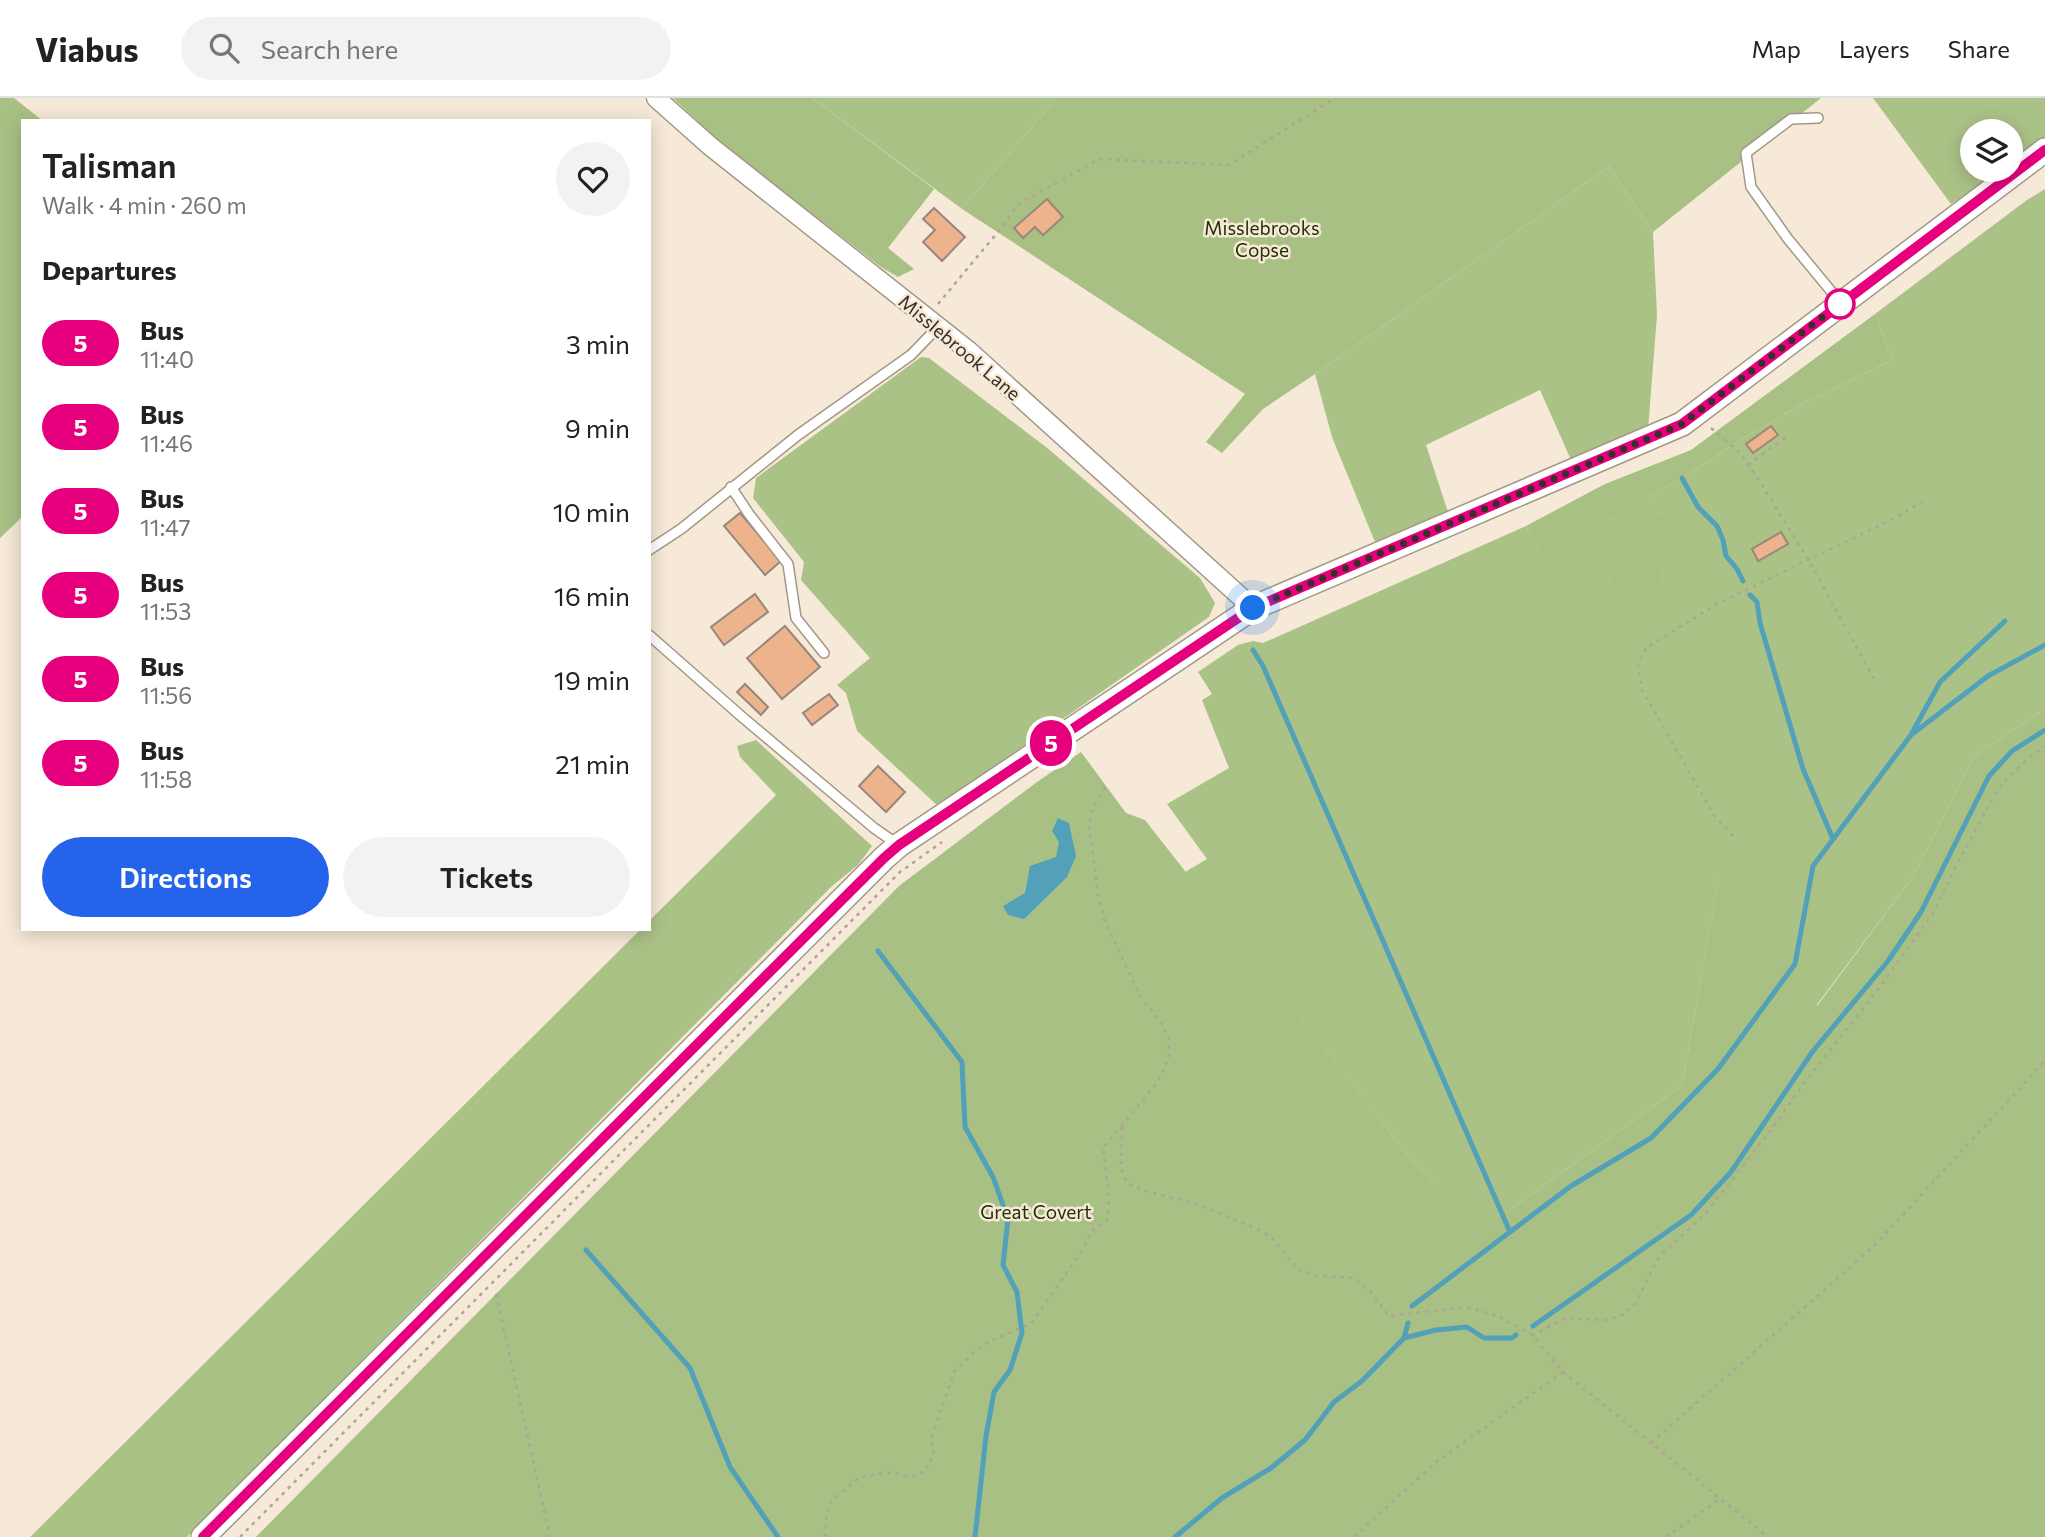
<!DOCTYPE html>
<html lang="en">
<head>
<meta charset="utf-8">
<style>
  :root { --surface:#fff; --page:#f2f2f2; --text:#222; --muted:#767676; --line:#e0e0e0; --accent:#2563eb }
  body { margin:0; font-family:Commissioner,sans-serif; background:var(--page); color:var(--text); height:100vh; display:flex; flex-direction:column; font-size:26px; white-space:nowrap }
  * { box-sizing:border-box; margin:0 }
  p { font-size:23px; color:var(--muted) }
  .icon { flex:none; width:38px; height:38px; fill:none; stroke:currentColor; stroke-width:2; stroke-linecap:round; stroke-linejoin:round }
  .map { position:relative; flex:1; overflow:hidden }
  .details { position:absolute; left:21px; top:21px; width:630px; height:812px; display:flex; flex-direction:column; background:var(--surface); border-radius:0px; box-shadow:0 4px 18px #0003 }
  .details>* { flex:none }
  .badge { padding:0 14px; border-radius:23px; font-size:24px; line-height:46px }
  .buttons { position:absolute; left:1960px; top:21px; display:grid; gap:14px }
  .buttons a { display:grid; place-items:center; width:63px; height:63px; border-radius:50%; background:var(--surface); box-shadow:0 4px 18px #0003; font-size:35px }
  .you { position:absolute; width:35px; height:35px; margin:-18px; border:5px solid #fff; border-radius:50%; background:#1a73e8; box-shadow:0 0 0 10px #1a73e833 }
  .map>.badge { position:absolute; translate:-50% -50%; box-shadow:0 0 0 4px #fff }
  h2 { padding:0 21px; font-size:26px; line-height:63px }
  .round { display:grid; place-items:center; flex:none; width:74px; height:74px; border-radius:37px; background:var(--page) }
  .overview { display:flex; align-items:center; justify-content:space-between; height:119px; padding:0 21px }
  h1 { font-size:33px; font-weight:600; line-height:52px }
  .primary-button { display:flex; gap:14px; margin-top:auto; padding:14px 21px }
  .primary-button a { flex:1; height:80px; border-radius:42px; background:var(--accent); color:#fff; font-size:28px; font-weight:600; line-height:80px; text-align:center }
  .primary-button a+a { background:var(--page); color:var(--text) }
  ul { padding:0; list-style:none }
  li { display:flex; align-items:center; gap:21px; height:84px; padding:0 21px }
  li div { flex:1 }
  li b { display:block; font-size:26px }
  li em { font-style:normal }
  li .badge { min-width:77px; font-weight:700; text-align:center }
  header { display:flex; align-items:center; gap:42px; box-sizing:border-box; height:98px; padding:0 35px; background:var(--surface); border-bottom:2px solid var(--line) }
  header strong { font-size:33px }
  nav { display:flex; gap:38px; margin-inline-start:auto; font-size:24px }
  .search { width:490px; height:63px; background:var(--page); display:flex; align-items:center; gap:18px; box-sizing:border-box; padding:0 24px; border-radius:38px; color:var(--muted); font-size:26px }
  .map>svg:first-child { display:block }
</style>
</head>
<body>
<header>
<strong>Viabus</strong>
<div class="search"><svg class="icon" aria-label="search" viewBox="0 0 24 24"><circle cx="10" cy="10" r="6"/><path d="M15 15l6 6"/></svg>Search here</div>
<nav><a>Map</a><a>Layers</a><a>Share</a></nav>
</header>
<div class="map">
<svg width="2045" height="1439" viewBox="0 0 2045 1439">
  <rect width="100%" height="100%" fill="#f6e9d7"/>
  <g fill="#abc287">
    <path d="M812,0H1057L962,111Z"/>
    <path d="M1873,0H2045V41L2011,65V33H1972V72H2001L1951,106Z"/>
    <path d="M1609,68L1653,134L1657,217L1648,332L1571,362L1540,292L1426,347L1448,414L1375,444L1332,339L1315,276Z"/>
    <path d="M2045,91V611L1974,659L1913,779L1816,908L1720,775L1682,988L1511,1111L1480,1137L1416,1068L1185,774L1207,761L1167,706L1229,670L1202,602L1212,596L1198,574L1238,547L1253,543L1263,545L1526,428L1543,457L1682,380L1737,344L1807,303L1892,262L1875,216L2027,102Z"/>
    <path d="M921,259L929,260L1046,349L1200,480L1215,505L1209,519L938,708L857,633L846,595L837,587L870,560L801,482L804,464L753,400L756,380Z"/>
    <path d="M756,642L872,748L858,767L832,788L187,1439H30L641,831H649V823L776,697L740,659L737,648Z"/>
  </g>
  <g fill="#a8c084">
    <path d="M0,0H14L43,23H23V418L0,440Z"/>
    <path d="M673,0H812L934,91L888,150L914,171L898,179L881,169L724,48Z"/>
    <path d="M1057,0H1821L1653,134L1609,68L1315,276L1263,311L1222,355L1206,344L1245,296L962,111Z"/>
    <path d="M1875,216L1892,262L1807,303L1737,344L1682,380L1543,458L1526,428L1605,386L1691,352Z"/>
    <path d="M1675,414L1683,422C1677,439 1662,441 1654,457L1662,480L1653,491C1622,495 1605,489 1607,455C1630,435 1643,418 1675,414Z"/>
    <path d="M2045,611V1439H256L899,788L1037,684L1081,654L1126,715L1145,722L1416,1068L1480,1136L1511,1111L1682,988L1720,774L1817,908L1913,779L1974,659Z"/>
  </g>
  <path fill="#52a1b9" d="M1058,720L1069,725L1076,758L1067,779L1024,821L1008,817L1003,808L1025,795L1030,768L1056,759L1059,744L1052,733Z"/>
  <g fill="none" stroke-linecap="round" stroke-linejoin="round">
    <g stroke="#52a1b9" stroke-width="5">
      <path d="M1682,380L1698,409L1717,428L1723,442L1726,458L1737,471L1743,483"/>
      <path d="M1750,497L1757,504L1760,525L1803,671L1833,741"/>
      <path d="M1253,552L1263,568L1510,1134"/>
      <path d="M1912,635L1940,584L2005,523"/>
      <path d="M878,853L962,964L965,1029L993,1079L1008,1121L1003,1167L1017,1194L1022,1235L1010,1272L994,1294L986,1338L975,1439"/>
      <path d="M586,1152L690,1270L730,1369L778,1439"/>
      <path d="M1412,1208L1571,1088L1651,1040L1718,971L1795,866L1813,768L1911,637L1988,578L2045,547"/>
      <path d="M1533,1228L1691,1117L1731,1074L1813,953L1888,863L1921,814L1989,678L2012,653L2045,632"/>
      <path d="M1404,1240L1436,1232L1467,1229L1484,1240H1512L1516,1237"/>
      <path d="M1175,1439L1222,1400L1271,1370L1305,1342L1334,1304L1362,1283L1404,1240L1408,1225"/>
    </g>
  </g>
  <g fill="#ecb38c" stroke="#99877c" stroke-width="2">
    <path d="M1047,101L1063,119L1043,137L1035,129L1023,140L1014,130Z"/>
    <path d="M934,110L965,139L942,163L923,144L935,132L923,121Z"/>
    <path d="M1771,328L1778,337L1753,355L1746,346Z"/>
    <path d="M740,415L781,463L765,477L724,428Z"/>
    <path d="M1781,434L1788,446L1758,463L1752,451Z"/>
    <path d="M755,496L768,514L724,547L711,529Z"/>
    <path d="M785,528L820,569L782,601L747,560Z"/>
    <path d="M745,586L768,609L761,617L737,594Z"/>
    <path d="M829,596L838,607L812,627L803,615Z"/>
    <path d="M878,668L905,694L886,714L859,688Z"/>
  </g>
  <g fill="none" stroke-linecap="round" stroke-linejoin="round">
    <g stroke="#a39887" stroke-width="12">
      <g id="service">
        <path d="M1818,20L1791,21L1746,55L1751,89L1788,141L1840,204"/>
        <path d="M731,389L749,416L788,466L796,520L824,555"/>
        <path d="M649,452L681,431L798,337L911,257L938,229"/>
        <path d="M649,537L741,618L874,730L897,746"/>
      </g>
    </g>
    <g stroke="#a39887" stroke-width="21">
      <path id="minor" d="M656,0L710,48L969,253L1253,510"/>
    </g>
    <g stroke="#a39887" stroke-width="26">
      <path id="tertiary" d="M203,1439L884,760L899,747L1253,510L1682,326L2045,52"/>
    </g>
    <g stroke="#ada496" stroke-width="2.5" stroke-dasharray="3.5 5" stroke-linecap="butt">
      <path d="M938,206L1002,129L1017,107L1099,61L1229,67L1335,0"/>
      <path d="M1711,330L1737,352L1755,376L1808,461L1874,581"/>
      <path d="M1748,367L1786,339"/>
      <path d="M1733,738L1714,717L1642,592L1638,568L1646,550L1717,506L1895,420L1927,401"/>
      <path d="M1122,1029L1121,1070L1127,1085L1145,1093L1197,1106L1262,1133L1274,1142L1297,1171L1317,1178L1354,1180L1371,1194L1389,1218L1467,1209L1498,1218L1531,1236L1563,1274L1768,1439"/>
      <path d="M496,1196L550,1439"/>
      <path d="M1532,1238L1565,1220L1606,1222L1622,1217L1635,1206L1659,1159L1705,1116L1767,1037L1808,980L1876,894L1934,814L1956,768L1994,698L2007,680L2030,659L2045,648"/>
      <path d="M1651,1345L1873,1149L2045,963"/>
      <path d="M240,1439L900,774L942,744"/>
      <path d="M825,1439L826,1422L831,1403L860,1379L892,1374L911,1379L924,1374L934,1356L931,1341L954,1274L973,1255L990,1243L1031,1226L1082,1153L1092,1133L1107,1122L1109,1101L1103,1050L1157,985L1169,960V941L1160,922L1141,900L1104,821L1098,796L1089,727L1094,707L1106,688"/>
      <path d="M1354,1439L1436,1364L1563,1274"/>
      <path d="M1666,1439L1720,1401"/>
    </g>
    <use href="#service" stroke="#fff" stroke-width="9"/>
    <use href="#minor" stroke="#fff" stroke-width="18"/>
    <use href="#tertiary" stroke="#fff" stroke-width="23"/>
  </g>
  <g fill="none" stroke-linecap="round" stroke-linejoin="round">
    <g stroke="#fff" stroke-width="16">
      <path id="line" d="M203,1439L884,760L899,747L1253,510L1682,326L2045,52"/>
    </g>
    <use href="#line" stroke="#e6007e" stroke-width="10"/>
    <path stroke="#35312a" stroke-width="7" stroke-dasharray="0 12.6" d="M1253,510L1682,326L1841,205L1840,206"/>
  </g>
  <circle fill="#fff" stroke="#e6007e" stroke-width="3.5" cx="1840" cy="206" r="14"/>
  <g text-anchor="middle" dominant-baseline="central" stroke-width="5" stroke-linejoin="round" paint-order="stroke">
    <g font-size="19" fill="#223003" stroke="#f6e9d7">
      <text x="1262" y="129">Misslebrooks<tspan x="1262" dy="22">Copse</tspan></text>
      <text x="1036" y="1113">Great Covert</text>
    </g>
    <g font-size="19" fill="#35312a" stroke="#f6e9d7">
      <text transform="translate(960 249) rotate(40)">Misslebrook Lane</text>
    </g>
  </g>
</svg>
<div class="buttons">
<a><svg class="icon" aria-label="layers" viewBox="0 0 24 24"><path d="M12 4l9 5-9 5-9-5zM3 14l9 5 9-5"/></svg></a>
</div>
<div class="you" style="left:1253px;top:510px"></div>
<b class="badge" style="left:1051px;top:645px;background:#e6007e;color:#fff">5</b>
<section class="details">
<div class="overview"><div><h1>Talisman</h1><p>Walk · 4 min · 260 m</p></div><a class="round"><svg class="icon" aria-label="heart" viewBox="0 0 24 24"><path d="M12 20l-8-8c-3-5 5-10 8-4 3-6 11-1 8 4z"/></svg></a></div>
<h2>Departures</h2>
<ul>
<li><span class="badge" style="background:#e6007e;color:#fff">5</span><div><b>Bus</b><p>11:40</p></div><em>3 min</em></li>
<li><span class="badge" style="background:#e6007e;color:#fff">5</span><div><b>Bus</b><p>11:46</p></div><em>9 min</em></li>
<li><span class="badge" style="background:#e6007e;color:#fff">5</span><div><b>Bus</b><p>11:47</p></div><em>10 min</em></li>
<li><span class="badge" style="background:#e6007e;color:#fff">5</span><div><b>Bus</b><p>11:53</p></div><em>16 min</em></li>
<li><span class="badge" style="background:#e6007e;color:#fff">5</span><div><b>Bus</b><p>11:56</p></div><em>19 min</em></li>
<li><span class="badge" style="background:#e6007e;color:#fff">5</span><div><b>Bus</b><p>11:58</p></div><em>21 min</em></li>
</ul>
<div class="primary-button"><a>Directions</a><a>Tickets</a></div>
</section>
</div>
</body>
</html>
